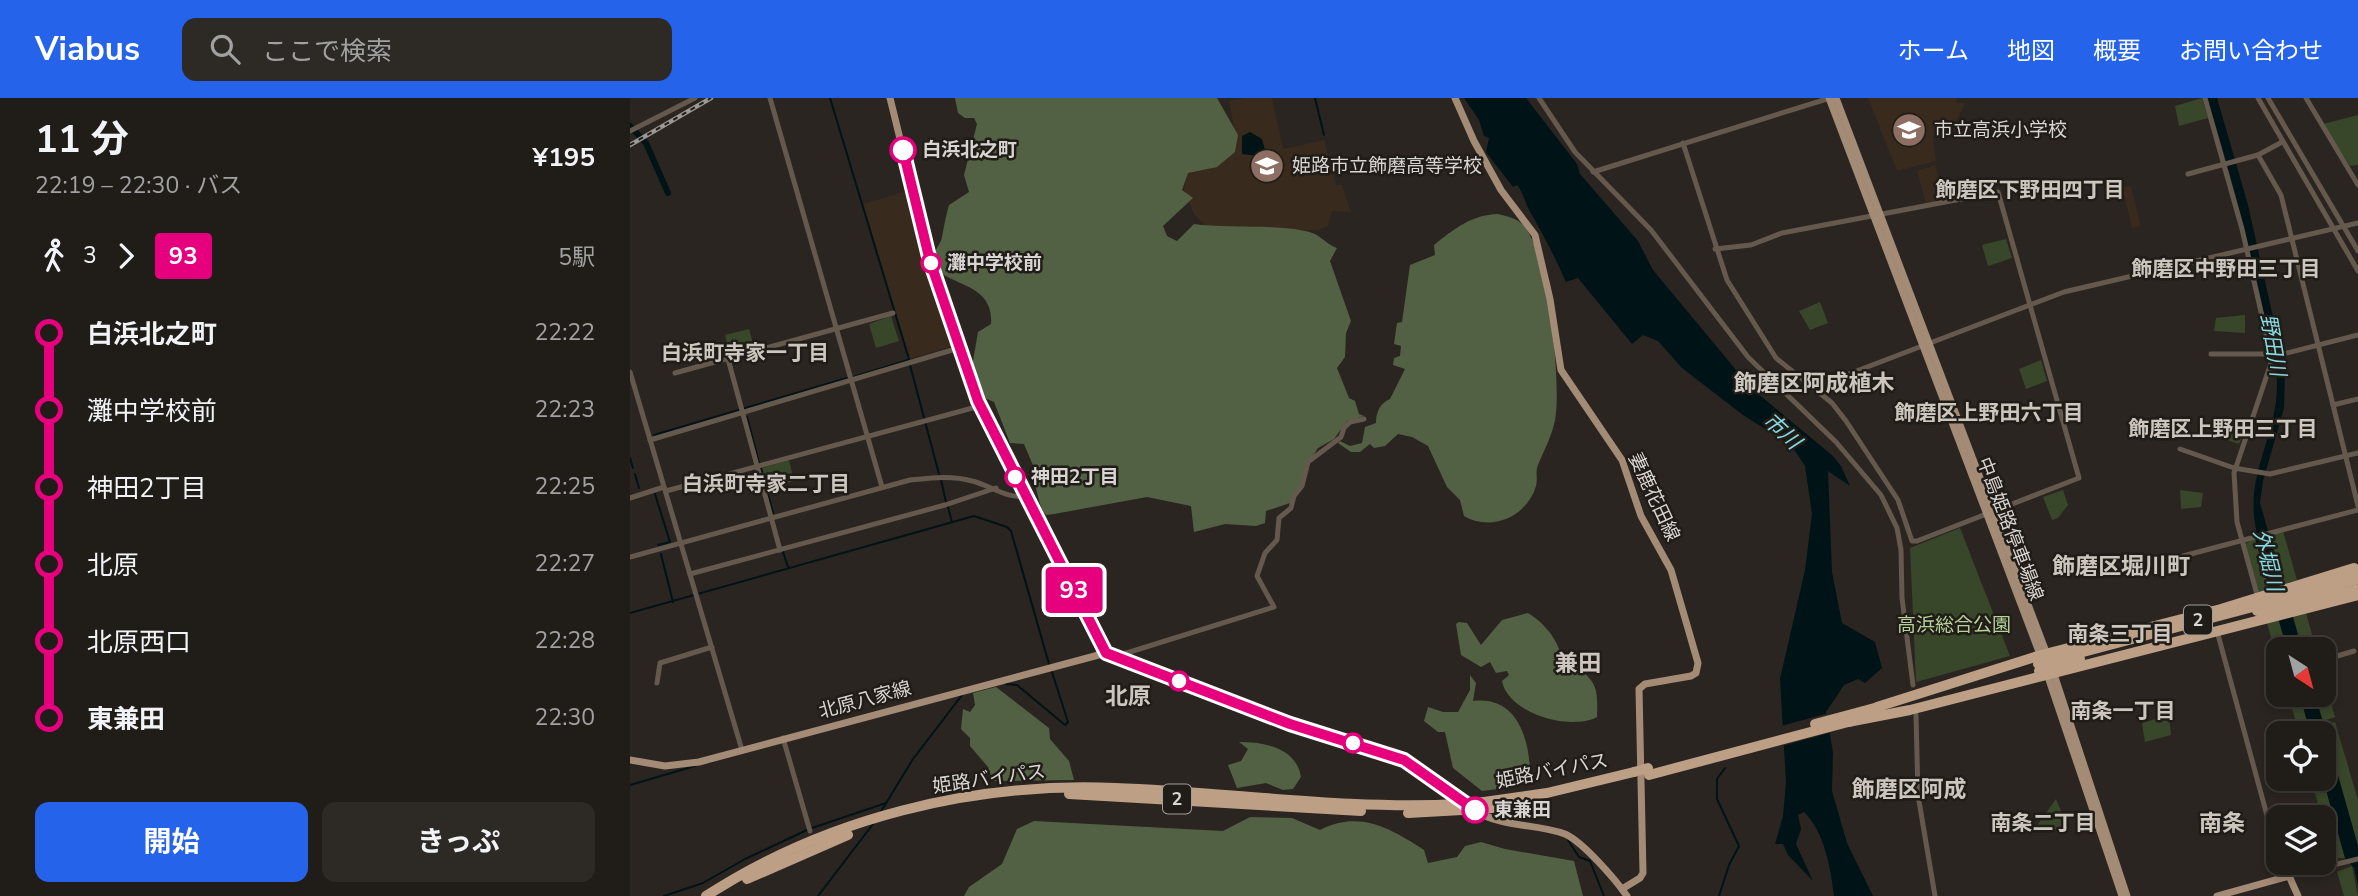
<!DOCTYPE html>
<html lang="ja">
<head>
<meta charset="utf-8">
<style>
  :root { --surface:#201c18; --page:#2d2925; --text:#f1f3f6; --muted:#a2a1a2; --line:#3d3a37; --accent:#2563eb }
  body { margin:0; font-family:"Nunito Sans","Noto Sans JP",sans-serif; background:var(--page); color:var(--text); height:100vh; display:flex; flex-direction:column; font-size:26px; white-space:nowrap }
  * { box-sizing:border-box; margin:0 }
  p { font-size:23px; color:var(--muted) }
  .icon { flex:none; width:38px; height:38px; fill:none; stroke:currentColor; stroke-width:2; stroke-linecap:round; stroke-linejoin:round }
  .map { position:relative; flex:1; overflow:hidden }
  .sheet { display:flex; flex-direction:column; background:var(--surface); width:630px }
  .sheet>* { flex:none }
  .badge { padding:0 14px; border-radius:5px; font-size:24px; line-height:46px }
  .needle { width:46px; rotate:144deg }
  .buttons { position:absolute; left:1636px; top:539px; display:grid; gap:14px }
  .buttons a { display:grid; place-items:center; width:70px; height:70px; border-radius:14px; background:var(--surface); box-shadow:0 4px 10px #0003,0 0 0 2px var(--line); font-size:35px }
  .map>.badge { position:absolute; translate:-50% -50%; box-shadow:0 0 0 4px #fff }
  .legs { display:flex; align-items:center; gap:10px; height:77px; padding:0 35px; font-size:23px }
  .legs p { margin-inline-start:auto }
  .summary { display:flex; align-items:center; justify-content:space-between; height:119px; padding:0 35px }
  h1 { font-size:38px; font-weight:700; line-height:52px }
  .cta { display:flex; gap:14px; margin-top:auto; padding:14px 35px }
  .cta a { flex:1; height:80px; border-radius:14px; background:var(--accent); color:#fff; font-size:28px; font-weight:700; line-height:80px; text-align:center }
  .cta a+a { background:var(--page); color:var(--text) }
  ul { padding:0 35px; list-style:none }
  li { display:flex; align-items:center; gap:24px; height:77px; font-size:26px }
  li i { display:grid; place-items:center; width:10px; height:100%; margin:0 9px; background:currentColor }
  li i::after { content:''; width:18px; height:18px; margin:-9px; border:5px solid; border-radius:50%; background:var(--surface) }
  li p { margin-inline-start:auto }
  li:first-child i { background:linear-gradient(#0000 50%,currentColor 0) }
  li:last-child i { background:linear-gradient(currentColor 50%,#0000 0) }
  header { display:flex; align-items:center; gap:42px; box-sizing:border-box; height:98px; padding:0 35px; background:var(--accent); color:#fff }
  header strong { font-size:33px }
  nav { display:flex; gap:38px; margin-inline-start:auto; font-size:24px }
  .search { width:490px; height:63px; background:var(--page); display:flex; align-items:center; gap:18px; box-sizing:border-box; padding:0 24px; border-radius:14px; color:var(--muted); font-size:26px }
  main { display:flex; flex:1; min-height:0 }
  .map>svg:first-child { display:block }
</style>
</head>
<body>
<header>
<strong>Viabus</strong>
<div class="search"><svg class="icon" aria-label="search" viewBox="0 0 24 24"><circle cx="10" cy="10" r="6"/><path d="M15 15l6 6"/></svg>ここで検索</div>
<nav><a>ホーム</a><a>地図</a><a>概要</a><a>お問い合わせ</a></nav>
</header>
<main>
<section class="sheet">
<div class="summary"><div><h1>11 分</h1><p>22:19 – 22:30 · バス</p></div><b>¥195</b></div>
<div class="legs"><svg class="icon" aria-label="walk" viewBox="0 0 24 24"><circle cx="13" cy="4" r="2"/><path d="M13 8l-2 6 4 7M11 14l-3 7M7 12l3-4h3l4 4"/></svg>3<svg class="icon" aria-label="forward" viewBox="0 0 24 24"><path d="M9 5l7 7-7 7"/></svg><b class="badge" style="background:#e6007e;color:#fff">93</b><p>5駅</p></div>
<ul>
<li><i style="color:#e6007e"></i><b>白浜北之町</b><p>22:22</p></li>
<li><i style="color:#e6007e"></i><span>灘中学校前</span><p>22:23</p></li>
<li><i style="color:#e6007e"></i><span>神田2丁目</span><p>22:25</p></li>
<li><i style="color:#e6007e"></i><span>北原</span><p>22:27</p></li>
<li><i style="color:#e6007e"></i><span>北原西口</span><p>22:28</p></li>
<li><i style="color:#e6007e"></i><b>東兼田</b><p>22:30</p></li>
</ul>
<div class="cta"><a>開始</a><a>きっぷ</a></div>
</section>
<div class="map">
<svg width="1728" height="798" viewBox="0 0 1728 798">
  <rect width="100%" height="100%" fill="#2a2520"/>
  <g fill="#382a1d">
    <path d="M614,0H642L653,51L694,42L706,87H712L721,114L702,113L698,128L689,132L668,133L587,132L574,127L564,116L554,93L557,75L606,40L599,3Z"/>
    <path d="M1238,0H1327L1326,5H1334V8L1326,24L1311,26L1303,39L1306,63L1267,73Z"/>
    <path d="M1305,67L1315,101L1296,106L1287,73Z"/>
    <path d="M1492,89H1501L1511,128L1502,130Z"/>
    <path d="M280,92L326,247L279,261L233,106Z"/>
  </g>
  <g fill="#384629">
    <path d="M1572,0L1578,20L1549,28L1545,8Z"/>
    <path d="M1728,17V67L1720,68L1693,26Z"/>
    <path d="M1376,141L1382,160L1358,168L1352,147Z"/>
    <path d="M1190,204L1198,225L1180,232L1169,213Z"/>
    <path d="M1615,217V235L1584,233L1586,220Z"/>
    <path d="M261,218L269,243L246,250L239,226Z"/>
    <path d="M119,231L125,252L100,258L95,237Z"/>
    <path d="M1411,262L1417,283L1396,291L1389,271Z"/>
    <path d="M1599,318L1619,323L1609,346L1594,341Z"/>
    <path d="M159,362L164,383L137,391L131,370Z"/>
    <path d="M1433,392L1438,407L1428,420L1422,422L1413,399Z"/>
    <path d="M1550,392L1573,395L1571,409L1551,411Z"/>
    <path d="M1330,430L1380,558L1286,584L1280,450Z"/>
    <path d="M1653,433L1667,482L1654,486L1640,437Z"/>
    <path d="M1625,440L1640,491L1629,495L1615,446Z"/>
    <path d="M1676,515L1686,551H1672L1663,518Z"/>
    <path d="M1649,522L1657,551H1648V565L1637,525Z"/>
    <path d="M1694,580L1705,619L1693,623L1685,597H1694Z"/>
    <path d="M1658,597H1670L1678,627H1667Z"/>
    <path d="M1539,617L1541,637L1515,644L1512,625Z"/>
    <path d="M1705,624L1728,702V748L1694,627Z"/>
    <path d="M1681,681H1693L1715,760H1703Z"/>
    <path d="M1426,701L1439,732L1405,731V730Z"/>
    <path d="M1722,768L1728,798H1714L1707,774Z"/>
  </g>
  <g fill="#526143">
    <path d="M325,0H587L608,37L605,54L587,69L558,75L552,92L563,100L533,128L537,138L547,143L564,126C596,131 660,125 685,136C694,141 698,147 707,150L700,163L721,223L716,235L715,259L707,270L719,300L725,303L729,316L734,318L717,323L704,341L688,350L677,367L671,387L660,405L636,413L635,425L626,428L595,426L564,434L561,408L517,399L424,416L416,417C407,407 409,391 401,379L405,372L394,346L380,345L364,304L350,298L342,269L348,234L361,226C365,178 302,190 304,159C304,152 311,146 312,139C314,128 316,117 319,107L339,94L334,77L347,26L344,20H335L328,15Z"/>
    <path d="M868,116C875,118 887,120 892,126C918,149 932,287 925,322C922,338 914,352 908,367C905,374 908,381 906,388C897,419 861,434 834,418L830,402L817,389L798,348L782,339L768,336L755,348L744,350L740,346L730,354H721L708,345L710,343L720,348L732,345L735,329L746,325C746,314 750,305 760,301L775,271L763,267L764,260L770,258L771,248L764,246L767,225L772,224L780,167L805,157L804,147C824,131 841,117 868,116Z"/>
    <path d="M898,515C919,528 932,548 934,572L938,576H942L945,567C967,585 968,589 967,619C941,633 878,616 872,583L879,577L877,573L866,575L860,564L851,569L831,557L826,526L829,524L837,525L851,547L872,522Z"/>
    <path d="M840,577L846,585L843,603C885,598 898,636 900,671L884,689L852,693L823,670L815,634H808L794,623L798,609L813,614H828L840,592Z"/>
    <path d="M366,589L419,630L420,641L439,663L444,682L363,683L358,669L340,648V640L331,631L333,611L340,614L345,607L343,595Z"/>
    <path d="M609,644C634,644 666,649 671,679L663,691L653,692L636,685L607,690L598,667L611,663L618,651Z"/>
    <path d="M620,719L662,720L690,732C729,712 760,730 794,752L798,765L827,759L835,748L851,744L875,751L944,763L953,798H334L339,789L372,766L387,731L404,723L593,733Z"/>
  </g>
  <g fill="#001316">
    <path d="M834,0H896L947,66L950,76L1008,143L1023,172L1121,290L1203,358L1211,368L1220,388L1198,373L1202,474L1212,525L1245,544L1252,570L1235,585L1228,581L1214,587L1196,614L1203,654L1202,693L1217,745L1243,798H1204C1201,770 1194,733 1174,714L1168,717L1171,731L1166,746L1183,783L1158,757L1153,746H1145L1153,718L1156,684L1150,581L1175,472L1182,416L1175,368L1161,347L1113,317L1052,270L1028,243L1013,237L1002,246L948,180L936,184C925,159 913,136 899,112C895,104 894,96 887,87L883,89L856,54L859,40L854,38L849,22Z"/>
    <path d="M1577,0H1587L1618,107L1655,273L1654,310L1633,383L1630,405L1672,551H1657L1625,440L1628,439C1611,379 1648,342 1647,284C1646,256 1636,228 1631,201C1616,133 1598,66 1577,0Z"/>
    <path d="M620,34L632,41L637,59L612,56V38Z"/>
    <path d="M1670,597H1685L1728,748V787L1724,770L1715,760L1693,681L1694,635H1680Z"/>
  </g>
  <path fill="#2a2520" d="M1199,615L1203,634L1152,648L1151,628Z"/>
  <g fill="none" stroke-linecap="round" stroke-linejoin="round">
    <g stroke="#001316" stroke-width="2">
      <path d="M200,0L279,261"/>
      <path d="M685,0L694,37"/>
      <path d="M280,267L309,376"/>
      <path d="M223,279L278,262"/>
      <path d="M117,319L129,365"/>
      <path d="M24,337L217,280"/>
      <path d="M0,360L3,370"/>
      <path d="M131,370L143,415"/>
      <path d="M5,376L9,390"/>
      <path d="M311,382L316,404"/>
      <path d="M25,396L40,444L28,447"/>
      <path d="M318,409L322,424"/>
      <path d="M152,451L158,469"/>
      <path d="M31,456L43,504"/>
      <path d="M0,515L344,418L377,429L381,433L419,566"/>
      <path d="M376,586L387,587L435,627L438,624L421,571"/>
      <path d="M0,687L65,668"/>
      <path d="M250,715L283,661L332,597"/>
      <path d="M182,730L256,705"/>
      <path d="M938,742L949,759L960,763L974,798"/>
      <path d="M34,798L73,785L115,761L177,732"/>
      <path d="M188,798L243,726"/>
      <path d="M1089,798L1099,767L1109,748L1087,701V681L1095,670"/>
    </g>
    <path stroke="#001316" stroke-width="6" d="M0,28L16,45L38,95"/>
    <g stroke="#65594e" stroke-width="5">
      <path d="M140,0L252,389"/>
      <path d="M909,0L945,54L1021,132L1118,259L1206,344L1251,397L1267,430L1271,452L1272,500L1283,587"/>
      <path d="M1575,0L1612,131L1642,262L1604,375L1607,424L1628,500"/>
      <path d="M1628,0L1728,173"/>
      <path d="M1638,0L1728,153"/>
      <path d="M1676,0L1728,87"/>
      <path d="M0,33L65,0"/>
      <path d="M1053,45L1097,182L1146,260L1202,305L1216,323L1268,402L1282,443H1287L1449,380L1368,94L1152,135L1121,147L1085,151"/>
      <path d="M1628,57L1651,97L1728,408"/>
      <path d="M963,74L1200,0"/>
      <path d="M1558,76L1628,57L1652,44"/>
      <path d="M1581,256H1653L1728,237"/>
      <path d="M98,261L150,452"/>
      <path d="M0,274L112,652"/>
      <path d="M45,275L263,215"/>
      <path d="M1182,290L1434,194L1728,125"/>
      <path d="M1703,307L1728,301"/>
      <path d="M20,342L329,250"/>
      <path d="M1550,351L1604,370L1640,376L1728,355"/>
      <path d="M36,393L350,308"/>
      <path d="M0,400L34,389"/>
      <path d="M1553,458L1728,412"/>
      <path d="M0,459L280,382C300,380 321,377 342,383C357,386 381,403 395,397"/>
      <path d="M60,476L315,407L366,390"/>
      <path d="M1587,533L1648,758"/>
      <path d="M487,558L644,509L627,478L635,455L647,442L649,420L661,410L664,398L672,388L678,364L711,339L714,330L720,324L734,321"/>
      <path d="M1694,562L1724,553"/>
      <path d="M27,585L30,565L82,549"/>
      <path d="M1286,617L1288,697L1305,798"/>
      <path d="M153,640L180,733"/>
      <path d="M1652,765L1659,778L1728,761"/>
    </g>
    <g stroke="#a48b75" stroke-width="7">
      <path d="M260,0L300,163L348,303L476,555L660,626L774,662L835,705"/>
      <path d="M825,0L844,43L871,92L905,137L920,201L931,272L992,362L1011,418L1041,472L1068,565L1066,575L1061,578L1015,586L1009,591L1013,775L1010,780L992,791"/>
      <path d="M1199,0L1411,559"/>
      <path d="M1206,0L1418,559"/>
      <path d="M1416,573L1492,798"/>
      <path d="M1423,573L1497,798"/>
      <path d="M0,662L35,668L69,664L476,555"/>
      <path d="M845,712C871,730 905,725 935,736C953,744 985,781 997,798"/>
      <path d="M1659,778L1668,798"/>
      <path d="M1587,798L1659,778"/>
    </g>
    <g stroke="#bc9f84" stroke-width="10">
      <path d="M1247,609L1411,557L1591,511L1724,470"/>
      <path d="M1218,624L1280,612L1728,497"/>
      <path d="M1185,626L1252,608"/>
      <path d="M1019,677L1222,623"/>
      <path d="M439,696L731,713"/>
      <path d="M854,704L917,695L1004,674"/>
      <path d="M866,709L903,704"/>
      <path d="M778,715L832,712"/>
      <path d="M117,781L218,737"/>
      <path d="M76,798C196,720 343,684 485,690C600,694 714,712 829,706"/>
    </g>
    <g stroke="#9c9894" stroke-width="4.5">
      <path id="rail" d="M0,47L81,0"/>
    </g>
    <use href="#rail" stroke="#201c17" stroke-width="2" stroke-dasharray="5" stroke-linecap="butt"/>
    <g stroke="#bc9f84" stroke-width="10">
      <path d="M1663,491L1728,474"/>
      <path d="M1627,513H1637L1728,491"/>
      <path d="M1408,566L1728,481"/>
      <path d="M1409,573L1450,561"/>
      <path d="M1004,674L1018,670"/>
      <path d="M829,706L853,704"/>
      <path d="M836,712L862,710"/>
    </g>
  </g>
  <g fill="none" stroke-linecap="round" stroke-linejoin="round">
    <g stroke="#fff" stroke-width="16">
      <path id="line-1" d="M273,52L300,163L348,303L476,555L660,626L774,662L845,712"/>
    </g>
    <use href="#line-1" stroke="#e6007e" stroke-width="10"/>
  </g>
  <defs>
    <g id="school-disc" transform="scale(1.75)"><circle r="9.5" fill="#8d6e63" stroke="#201c17"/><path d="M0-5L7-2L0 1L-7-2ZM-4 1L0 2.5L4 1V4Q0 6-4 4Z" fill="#fff"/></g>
  </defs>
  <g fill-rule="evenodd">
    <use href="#school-disc" x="1279" y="32"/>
    <use href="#school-disc" x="637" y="68"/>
  </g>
  <g fill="#fff" stroke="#e6007e" stroke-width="3.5">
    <circle cx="273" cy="52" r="12"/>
    <circle cx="301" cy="165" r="9"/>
    <circle cx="385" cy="379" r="9"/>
    <circle cx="549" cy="583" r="9"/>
    <circle cx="723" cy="645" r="9"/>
    <circle cx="845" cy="712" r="12"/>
  </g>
  <g text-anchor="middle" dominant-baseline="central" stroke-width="5" stroke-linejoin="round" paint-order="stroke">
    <g fill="#201c17" stroke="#a29e9a" stroke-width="2">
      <rect x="1554" y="507.5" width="28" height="29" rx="5"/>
      <rect x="533" y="686.5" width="28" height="29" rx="5"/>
    </g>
    <g font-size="18" font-weight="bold" fill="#d9d5d2">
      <text x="1568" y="522">2</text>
      <text x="547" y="701">2</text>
    </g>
    <g font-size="19" fill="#d9d5d2" stroke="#201c17" text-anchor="start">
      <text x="1304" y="32">市立高浜小学校</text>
      <text x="662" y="68">姫路市立飾磨高等学校</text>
    </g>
    <g font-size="19" font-weight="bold" fill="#d9d5d2" stroke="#201c17" text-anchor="start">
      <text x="292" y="52">白浜北之町</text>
      <text x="317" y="165">灘中学校前</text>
      <text x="401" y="379">神田2丁目</text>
      <text x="864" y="712">東兼田</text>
    </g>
    <g font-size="19" fill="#d9d5d2" stroke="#201c17">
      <text transform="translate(1024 399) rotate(65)">妻鹿花田線</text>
      <text transform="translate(1380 431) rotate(69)">中島姫路停車場線</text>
      <text transform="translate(235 602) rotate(-15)">北原八家線</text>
      <text transform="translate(922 673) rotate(-11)">姫路バイパス</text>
      <text transform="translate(359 681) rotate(-8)">姫路バイパス</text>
    </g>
    <g font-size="19" fill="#b6d29a" stroke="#201c17">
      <text x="1324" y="527">高浜総合公園</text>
    </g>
    <g font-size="21" font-weight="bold" fill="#ccc6bf" stroke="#201c17">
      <text x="1400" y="92">飾磨区下野田四丁目</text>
      <text x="1596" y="171">飾磨区中野田三丁目</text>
      <text x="115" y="255">白浜町寺家一丁目</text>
      <text x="1359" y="315">飾磨区上野田六丁目</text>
      <text x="1593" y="331">飾磨区上野田三丁目</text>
      <text x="136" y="386">白浜町寺家二丁目</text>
      <text x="1490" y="536">南条三丁目</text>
      <text x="1493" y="613">南条一丁目</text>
      <text x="1413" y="725">南条二丁目</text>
    </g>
    <g font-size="21" font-style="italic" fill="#87d9e2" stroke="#201c17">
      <text transform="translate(1643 247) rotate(80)">野田川</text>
      <text transform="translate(1152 333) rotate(43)">市川</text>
      <text transform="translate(1638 462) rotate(76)">外堀川</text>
    </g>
    <g font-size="23" font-weight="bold" fill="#ccc6bf" stroke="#201c17">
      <text x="1184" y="285">飾磨区阿成植木</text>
      <text x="1491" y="468">飾磨区堀川町</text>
      <text x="948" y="565">兼田</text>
      <text x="498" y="598">北原</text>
      <text x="1279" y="691">飾磨区阿成</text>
      <text x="1592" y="725">南条</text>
    </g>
  </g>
</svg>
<div class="buttons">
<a><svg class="needle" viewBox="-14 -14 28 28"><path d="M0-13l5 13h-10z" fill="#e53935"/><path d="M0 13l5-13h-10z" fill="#a2a1a2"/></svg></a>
<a><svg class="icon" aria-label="locate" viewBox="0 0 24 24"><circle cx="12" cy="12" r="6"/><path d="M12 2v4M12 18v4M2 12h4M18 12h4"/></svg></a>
<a><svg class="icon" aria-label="layers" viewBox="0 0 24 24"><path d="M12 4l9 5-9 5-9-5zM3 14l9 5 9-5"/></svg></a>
</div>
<b class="badge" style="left:444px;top:492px;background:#e6007e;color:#fff">93</b>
</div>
</main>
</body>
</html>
